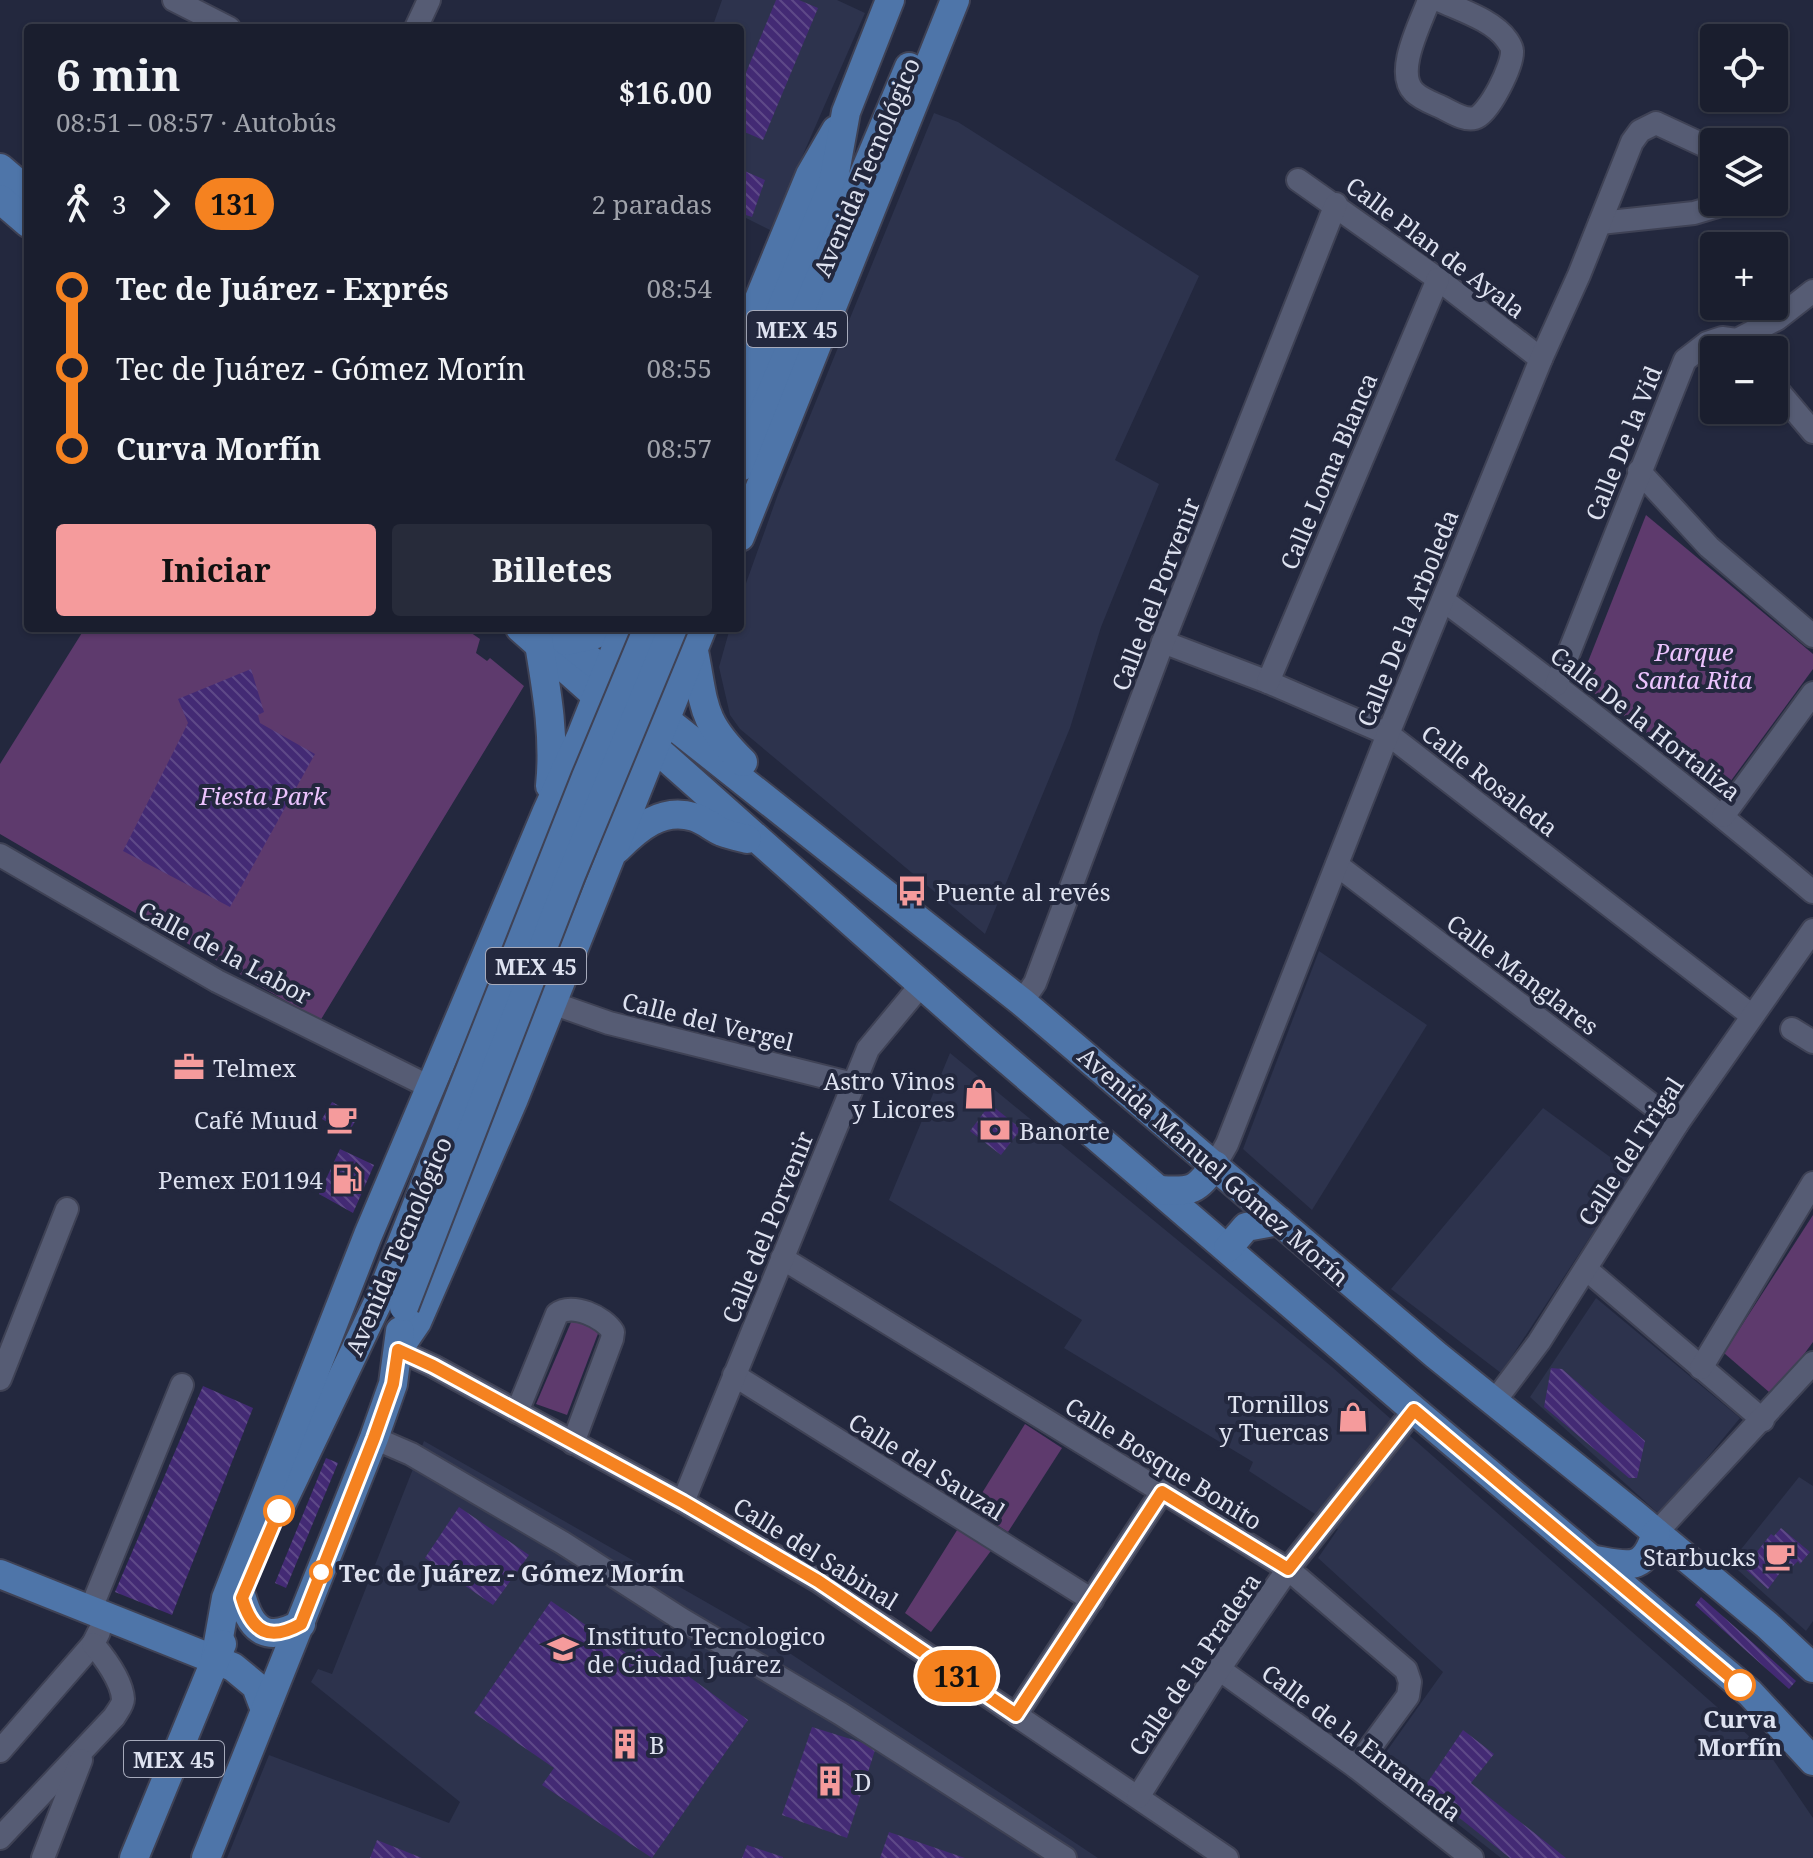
<!DOCTYPE html>
<html lang="es">
<head>
<meta charset="utf-8">
<style>
  :root { --surface:#1a1e2e; --page:#272b3a; --text:#f1f3f6; --muted:#9fa2aa; --line:#383c4a; --accent:#f59b9c }
  body { margin:0; font-family:"Noto Serif",serif; background:var(--page); color:var(--text); height:100vh; display:flex; flex-direction:column; font-size:30px; white-space:nowrap }
  * { box-sizing:border-box; margin:0 }
  p { font-size:26px; color:var(--muted) }
  .icon { flex:none; width:44px; height:44px; fill:none; stroke:currentColor; stroke-width:2; stroke-linecap:round; stroke-linejoin:round }
  .map { position:relative; flex:1; overflow:hidden }
  .sheet { position:absolute; left:24px; top:24px; width:720px; height:608px; display:flex; flex-direction:column; background:var(--surface); border-radius:8px; box-shadow:0 2px 6px #0004,0 0 0 2px var(--line) }
  .sheet>* { flex:none }
  .badge { padding:0 16px; border-radius:26px; font-size:28px; line-height:52px }
  .controls { position:absolute; left:1700px; top:24px; display:grid; gap:16px }
  .controls a { display:grid; place-items:center; width:88px; height:88px; border-radius:8px; background:var(--surface); box-shadow:0 2px 6px #0004,0 0 0 2px var(--line); font-size:40px }
  .map>.badge { position:absolute; translate:-50% -50%; box-shadow:0 0 0 4px #fff }
  .legs { display:flex; align-items:center; gap:12px; height:88px; padding:0 32px; font-size:26px }
  .legs p { margin-inline-start:auto }
  .summary { display:flex; align-items:center; justify-content:space-between; height:136px; padding:0 32px }
  h1 { font-size:44px; font-weight:700; line-height:60px }
  .cta { display:flex; gap:16px; margin-top:auto; padding:16px 32px }
  .cta a { flex:1; height:92px; border-radius:8px; background:var(--accent); color:#111; font-size:32px; font-weight:700; line-height:92px; text-align:center }
  .cta a+a { background:var(--page); color:var(--text) }
  ul { padding:0 32px; list-style:none }
  li { display:flex; align-items:center; gap:28px; height:80px; font-size:30px }
  li i { display:grid; place-items:center; width:12px; height:100%; margin:0 10px; background:currentColor }
  li i::after { content:''; width:20px; height:20px; margin:-10px; border:6px solid; border-radius:50%; background:var(--surface) }
  li p { margin-inline-start:auto }
  li:first-child i { background:linear-gradient(#0000 50%,currentColor 0) }
  li:last-child i { background:linear-gradient(currentColor 50%,#0000 0) }
  .map>svg:first-child { display:block }
</style>
</head>
<body>
<div class="map">
<svg width="1813" height="1858" viewBox="0 0 1813 1858">
  <defs>
    <pattern id="building-back-hatch" width="6" height="6" patternUnits="userSpaceOnUse" patternTransform="scale(2)"><rect width="6" height="6" fill="#432a74"/><path d="M-1 5l2 2M0 0l6 6M5-1l2 2" fill="none" stroke="#5e4988"/></pattern>
  </defs>
  <rect width="100%" height="100%" fill="#23283e"/>
  <g fill="#2d334d">
    <path d="M722,0H837L865,13L770,230L740,215V28H712Z"/>
    <path d="M934,113L958,122L1199,276L1115,460L1159,484L1101,627L1070,728L985,934L740,729L730,715L719,667L730,628H740V600L778,494Z"/>
    <path d="M1319,951L1427,1025L1312,1210L1243,1149Z"/>
    <path d="M950,1053L1332,1367L1734,1722L1772,1758L1813,1818V1858H1501L1379,1762L1443,1672L1318,1558L1338,1529L1249,1471L1253,1462L1064,1348L1082,1320L889,1200Z"/>
    <path d="M1543,1108L1632,1173L1501,1373L1391,1289Z"/>
    <path d="M1596,1298L1740,1418L1660,1515L1530,1397Z"/>
    <path d="M424,1441L755,1630L1098,1858H227L269,1755L449,1823L460,1802L311,1682L318,1669L332,1674Z"/>
    <path d="M1799,1477L1813,1486V1621L1806,1631L1730,1563Z"/>
  </g>
  <g fill="#5e3a6d">
    <path d="M1646,515L1813,654V669L1722,793L1580,682Z"/>
    <path d="M85,628H464L480,639L476,653L487,661L490,658L524,686L320,1021L0,834V764Z"/>
    <path d="M1813,1215V1342L1796,1365L1769,1392L1724,1353Z"/>
    <path d="M572,1320L599,1331L567,1415L536,1404Z"/>
    <path d="M1025,1424L1062,1448L1008,1532L972,1509Z"/>
    <path d="M959,1527L993,1548L931,1632L905,1613Z"/>
  </g>
  <g fill="url(#building-back-hatch)">
    <path d="M776,0H799L818,8L763,140L740,130V87Z"/>
    <path d="M740,169L765,180L752,217L740,213Z"/>
    <path d="M251,669L264,712L258,715L260,723L315,754L230,907L123,851L188,723L178,699Z"/>
    <path d="M332,1102L358,1116L348,1134L322,1119Z"/>
    <path d="M990,1104L1021,1129L1001,1155L970,1131Z"/>
    <path d="M340,1149L374,1165L353,1213L319,1194Z"/>
    <path d="M1551,1368L1562,1369L1645,1441L1637,1478H1629L1544,1407Z"/>
    <path d="M203,1386L253,1408L172,1615L115,1592Z"/>
    <path d="M326,1458L338,1463L286,1588L275,1583Z"/>
    <path d="M459,1507L529,1555L493,1605L425,1558Z"/>
    <path d="M1781,1528L1810,1552L1800,1564L1798,1561L1790,1569L1785,1566L1768,1589L1744,1568L1771,1534L1774,1536Z"/>
    <path d="M1701,1597L1796,1681L1789,1689L1695,1605Z"/>
    <path d="M551,1601L632,1657L642,1642L748,1720L652,1858L542,1785L554,1768L474,1713Z"/>
    <path d="M812,1727L876,1747L847,1838L782,1815Z"/>
    <path d="M1463,1730L1494,1754L1471,1783L1566,1858H1510L1423,1789Z"/>
    <path d="M889,1832L965,1858H880Z"/>
    <path d="M377,1840L422,1858H370Z"/>
    <path d="M747,1845L783,1857V1858H742Z"/>
  </g>
  <g fill="none" stroke-linecap="round" stroke-linejoin="round">
    <g stroke="#3f4255" stroke-width="26">
      <g id="minor">
        <path d="M174,0L229,28"/>
        <path d="M1429,0C1421,23 1394,72 1414,92C1421,99 1432,103 1441,107C1450,111 1464,121 1475,118C1489,114 1513,65 1512,51C1512,47 1509,43 1507,40C1493,20 1460,10 1439,0"/>
        <path d="M416,28L429,0"/>
        <path d="M1298,180L1438,279L1541,359"/>
        <path d="M1600,223L1694,213L1731,202"/>
        <path d="M1774,386L1813,432"/>
        <path d="M1639,471L1709,547L1813,636"/>
        <path d="M1443,600C1569,694 1693,791 1813,892"/>
        <path d="M1163,642L1268,682L1388,734L1751,1015"/>
        <path d="M1268,682L1438,279"/>
        <path d="M1556,685L1685,360L1707,343L1722,338L1737,340L1777,319L1813,291"/>
        <path d="M1723,816L1813,693"/>
        <path d="M0,855L217,981L430,1087"/>
        <path d="M1337,865L1677,1124"/>
        <path d="M1022,1002L1035,983L1163,642L1336,204"/>
        <path d="M552,1003L609,1023L853,1084"/>
        <path d="M1792,1029L1813,1042"/>
        <path d="M1215,1165L1227,1144L1388,734L1541,359L1579,275L1632,142L1640,131L1656,123L1714,150"/>
        <path d="M782,1258L1288,1569L1406,1670L1410,1682L1408,1696L1356,1767"/>
        <path d="M1586,1269L1763,1420"/>
        <path d="M398,1350L433,1366L683,1502L818,1581L1227,1858"/>
        <path d="M1701,1368L1813,1183"/>
        <path d="M734,1375L1092,1600"/>
        <path d="M0,1379L67,1209"/>
        <path d="M1494,1402L1539,1342L1677,1124L1813,930"/>
        <path d="M517,1412L557,1314C572,1302 604,1317 613,1332L612,1339L573,1443"/>
        <path d="M374,1438L411,1454L563,1543L681,1619L841,1714L1065,1858"/>
        <path d="M683,1502L868,1049L921,985"/>
        <path d="M1656,1533L1813,1363"/>
        <path d="M90,1611L182,1385"/>
        <path d="M1219,1669L1356,1767L1472,1858"/>
        <path d="M1016,1715L1162,1492"/>
        <path d="M0,1751L93,1644L99,1632"/>
        <path d="M1138,1797L1219,1669L1288,1569L1414,1410"/>
        <path d="M0,1838L114,1717C117,1712 123,1705 123,1699C122,1681 104,1657 93,1644"/>
        <path d="M43,1858L81,1760"/>
      </g>
    </g>
    <g stroke="#3f4255" stroke-width="32">
      <g id="major">
        <path d="M0,168L28,192"/>
        <path d="M0,199L28,223"/>
        <path d="M740,345L810,175L836,130"/>
        <path d="M740,407L833,184L846,112L890,0"/>
        <path d="M740,467L909,67"/>
        <path d="M740,537L955,0"/>
        <path d="M520,628L983,1039L1414,1410L1750,1693L1813,1761"/>
        <path d="M550,628L1022,1002L1436,1355L1635,1515L1767,1625L1813,1668"/>
        <path d="M566,641L596,634L607,628"/>
        <path d="M539,644C547,692 555,738 550,786"/>
        <path d="M694,651C705,706 700,720 743,762"/>
        <path d="M617,849C638,828 662,807 694,817C704,820 713,828 722,832C730,835 739,837 747,839"/>
        <path d="M1160,1190C1192,1192 1196,1191 1215,1165"/>
        <path d="M1228,1248L1246,1227L1279,1221"/>
        <path d="M398,1350L417,1322L513,1101L702,628"/>
        <path d="M282,1503L380,1298"/>
        <path d="M1595,1560C1630,1566 1644,1572 1656,1533"/>
        <path d="M0,1574L233,1667L256,1686L265,1710"/>
        <path d="M242,1598C252,1633 269,1642 301,1624"/>
        <path d="M215,1660L226,1598L368,1235L547,811L581,736L624,628"/>
        <path d="M134,1858L222,1644"/>
        <path d="M206,1858L374,1438L393,1384L400,1331"/>
      </g>
    </g>
    <use href="#minor" stroke="#565c74" stroke-width="22"/>
    <use href="#major" stroke="#4e75a9" stroke-width="28"/>
    <g stroke="#3f4255" stroke-width="32" stroke-linecap="butt">
      <g id="major-bridge">
        <path d="M380,1298L586,777L648,628"/>
        <path d="M404,1307L571,875L673,628"/>
      </g>
    </g>
    <use href="#major-bridge" stroke="#4e75a9" stroke-width="28"/>
  </g>
  <g fill="none" stroke-linecap="round" stroke-linejoin="round">
    <g stroke="#fff" stroke-width="18">
      <path id="line-1" d="M279,1511L242,1598C252,1632 269,1642 301,1624L374,1438L393,1384L398,1350L433,1366L683,1502L818,1581L1016,1715L1162,1492L1288,1569L1414,1410L1740,1685"/>
    </g>
    <use href="#line-1" stroke="#f58220" stroke-width="12"/>
  </g>
  <defs>
    <g id="bus-bare" transform="scale(2.4)"><path d="M-5-6H5V4H4V6H2V4H-2V6H-4V4H-5ZM-3.5-4V0h7V-4ZM-3.5 1.2v1.5H-2V1.2ZM2 1.2v1.5H3.5V1.2Z" fill="#f59b9c" stroke="#23283e" stroke-width="2.5" paint-order="stroke"/></g>
    <g id="office-bare" transform="scale(2.4)"><path d="M-6-3h4V-5.5h4V-3h4V5H-6ZM-1-4.5V-3h2v-1.5ZM-6 0V1H6V0Z" fill="#f59b9c" stroke="#23283e" stroke-width="2.5" paint-order="stroke"/></g>
    <g id="shop-bare" transform="scale(2.4)"><path d="M-5-2.5h2.3a2.7 3.5 0 0 1 5.4 0H5L5.5 6h-11ZM-1.5-2.5h3a1.5 2.3 0 0 0-3 0Z" fill="#f59b9c" stroke="#23283e" stroke-width="2.5" paint-order="stroke"/></g>
    <g id="cafe-bare" transform="scale(2.4)"><path d="M-5.5-4.5H6V0H3Q3 3.5 0 3.5H-2.5Q-5.5 3.5-5.5 0ZM3-3.2v2h1.7v-2ZM-6 4.5H4V6H-6Z" fill="#f59b9c" stroke="#23283e" stroke-width="2.5" paint-order="stroke"/></g>
    <g id="bank-bare" transform="scale(2.4)"><path d="M-6-4H6V4H-6ZM0-2.3a2.3 2.3 0 1 0 0 4.6a2.3 2.3 0 1 0 0-4.6Z" fill="#f59b9c" stroke="#23283e" stroke-width="2.5" paint-order="stroke"/></g>
    <g id="fuel-bare" transform="scale(2.4)"><path d="M-5.5-6h7V0h2V4h1.3V-2.5L3-4.5l.8-.8L6-3V5H2.5V1h-1V6h-7ZM-4.2-4.7v3.2H.2V-4.7Z" fill="#f59b9c" stroke="#23283e" stroke-width="2.5" paint-order="stroke"/></g>
    <g id="university-bare" transform="scale(2.4)"><path d="M0-5L7-2L0 1L-7-2ZM-4 1L0 2.5L4 1V4Q0 6-4 4Z" fill="#f59b9c" stroke="#23283e" stroke-width="2.5" paint-order="stroke"/></g>
    <g id="building-bare" transform="scale(2.4)"><path d="M-4-6H4V6H1V3H-1V6H-4ZM-2.5-4.3h1.7v1.8h-1.7ZM.8-4.3h1.7v1.8H.8ZM-2.5-1h1.7V.8h-1.7ZM.8-1h1.7V.8H.8Z" fill="#f59b9c" stroke="#23283e" stroke-width="2.5" paint-order="stroke"/></g>
  </defs>
  <g fill-rule="evenodd">
    <use href="#bus-bare" x="912" y="891"/>
    <use href="#office-bare" x="189" y="1067"/>
    <use href="#shop-bare" x="979" y="1094"/>
    <use href="#cafe-bare" x="342" y="1119"/>
    <use href="#bank-bare" x="995" y="1130"/>
    <use href="#fuel-bare" x="347" y="1179"/>
    <use href="#shop-bare" x="1353" y="1417"/>
    <use href="#cafe-bare" x="1780" y="1556"/>
    <use href="#university-bare" x="563" y="1649"/>
    <use href="#building-bare" x="625" y="1744"/>
    <use href="#building-bare" x="830" y="1781"/>
  </g>
  <g fill="#fff" stroke="#f58220" stroke-width="4">
    <circle cx="279" cy="1511" r="14"/>
    <circle cx="321" cy="1572" r="10"/>
    <circle cx="1740" cy="1685" r="14"/>
  </g>
  <g text-anchor="middle" dominant-baseline="central" stroke-width="8" stroke-linejoin="round" paint-order="stroke">
    <g fill="#23283e" stroke="#a6aabb" stroke-width="2">
      <rect x="747" y="311" width="100" height="36" rx="6"/>
      <rect x="486" y="948" width="100" height="36" rx="6"/>
      <rect x="124" y="1741" width="100" height="36" rx="6"/>
    </g>
    <g font-size="22" font-weight="bold" fill="#dee2f0">
      <text x="797" y="329">MEX 45</text>
      <text x="536" y="966">MEX 45</text>
      <text x="174" y="1759">MEX 45</text>
    </g>
    <g font-size="24" fill="#dee2f0" stroke="#23283e">
      <text transform="translate(866 167) rotate(-67)">Avenida Tecnológico</text>
      <text transform="translate(1436 247) rotate(37)">Calle Plan de Ayala</text>
      <text transform="translate(1623 443) rotate(-68)">Calle De la Vid</text>
      <text transform="translate(1328 471) rotate(-67)">Calle Loma Blanca</text>
      <text transform="translate(1155 594) rotate(-69)">Calle del Porvenir</text>
      <text transform="translate(1407 618) rotate(-68)">Calle De la Arboleda</text>
      <text transform="translate(1646 723) rotate(38)">Calle De la Hortaliza</text>
      <text transform="translate(1490 780) rotate(38)">Calle Rosaleda</text>
      <text transform="translate(225 952) rotate(28)">Calle de la Labor</text>
      <text transform="translate(1523 974) rotate(37)">Calle Manglares</text>
      <text transform="translate(708 1021) rotate(14)">Calle del Vergel</text>
      <text transform="translate(1630 1151) rotate(-57)">Calle del Trigal</text>
      <text transform="translate(1214 1166) rotate(41)">Avenida Manuel Gómez Morín</text>
      <text transform="translate(767 1227) rotate(-68)">Calle del Porvenir</text>
      <text transform="translate(398 1246) rotate(-67)">Avenida Tecnológico</text>
      <text transform="translate(1164 1463) rotate(32)">Calle Bosque Bonito</text>
      <text transform="translate(927 1466) rotate(32)">Calle del Sauzal</text>
      <text transform="translate(816 1553) rotate(32)">Calle del Sabinal</text>
      <text transform="translate(1194 1664) rotate(-56)">Calle de la Pradera</text>
      <text transform="translate(1362 1742) rotate(37)">Calle de la Enramada</text>
    </g>
    <g font-size="24" font-style="italic" fill="#ecc3fe" stroke="#23283e">
      <text x="1694" y="651">Parque<tspan x="1694" dy="28">Santa Rita</tspan></text>
      <text x="263" y="795">Fiesta Park</text>
    </g>
    <g font-size="24" fill="#dee2f0" stroke="#23283e" text-anchor="start">
      <text x="936" y="891">Puente al revés</text>
      <text x="213" y="1067">Telmex</text>
      <text x="955" y="1080" text-anchor="end">Astro Vinos<tspan x="955" dy="28">y Licores</tspan></text>
      <text x="318" y="1119" text-anchor="end">Café Muud</text>
      <text x="1019" y="1130">Banorte</text>
      <text x="323" y="1179" text-anchor="end">Pemex E01194</text>
      <text x="1329" y="1403" text-anchor="end">Tornillos<tspan x="1329" dy="28">y Tuercas</tspan></text>
      <text x="1756" y="1556" text-anchor="end">Starbucks</text>
      <text x="587" y="1635">Instituto Tecnologico<tspan x="587" dy="28">de Ciudad Juárez</tspan></text>
      <text x="649" y="1744">B</text>
      <text x="854" y="1781">D</text>
    </g>
    <g font-size="24" font-weight="bold" fill="#dee2f0" stroke="#23283e" text-anchor="start">
      <text x="339" y="1572">Tec de Juárez - Gómez Morín</text>
      <text x="1740" y="1718" text-anchor="middle">Curva<tspan x="1740" dy="28">Morfín</tspan></text>
    </g>
  </g>
</svg>
<div class="controls">
<a><svg class="icon" aria-label="locate" viewBox="0 0 24 24"><circle cx="12" cy="12" r="6"/><path d="M12 2v4M12 18v4M2 12h4M18 12h4"/></svg></a>
<a><svg class="icon" aria-label="layers" viewBox="0 0 24 24"><path d="M12 4l9 5-9 5-9-5zM3 14l9 5 9-5"/></svg></a>
<a>+</a>
<a>−</a>
</div>
<b class="badge" style="left:957px;top:1676px;background:#f58220;color:#111">131</b>
<section class="sheet">
<div class="summary"><div><h1>6 min</h1><p>08:51 – 08:57 · Autobús</p></div><b>$16.00</b></div>
<div class="legs"><svg class="icon" aria-label="walk" viewBox="0 0 24 24"><circle cx="13" cy="4" r="2"/><path d="M13 8l-2 6 4 7M11 14l-3 7M7 12l3-4h3l4 4"/></svg>3<svg class="icon" aria-label="forward" viewBox="0 0 24 24"><path d="M9 5l7 7-7 7"/></svg><b class="badge" style="background:#f58220;color:#111">131</b><p>2 paradas</p></div>
<ul>
<li><i style="color:#f58220"></i><b>Tec de Juárez - Exprés</b><p>08:54</p></li>
<li><i style="color:#f58220"></i><span>Tec de Juárez - Gómez Morín</span><p>08:55</p></li>
<li><i style="color:#f58220"></i><b>Curva Morfín</b><p>08:57</p></li>
</ul>
<div class="cta"><a>Iniciar</a><a>Billetes</a></div>
</section>
</div>
</body>
</html>
